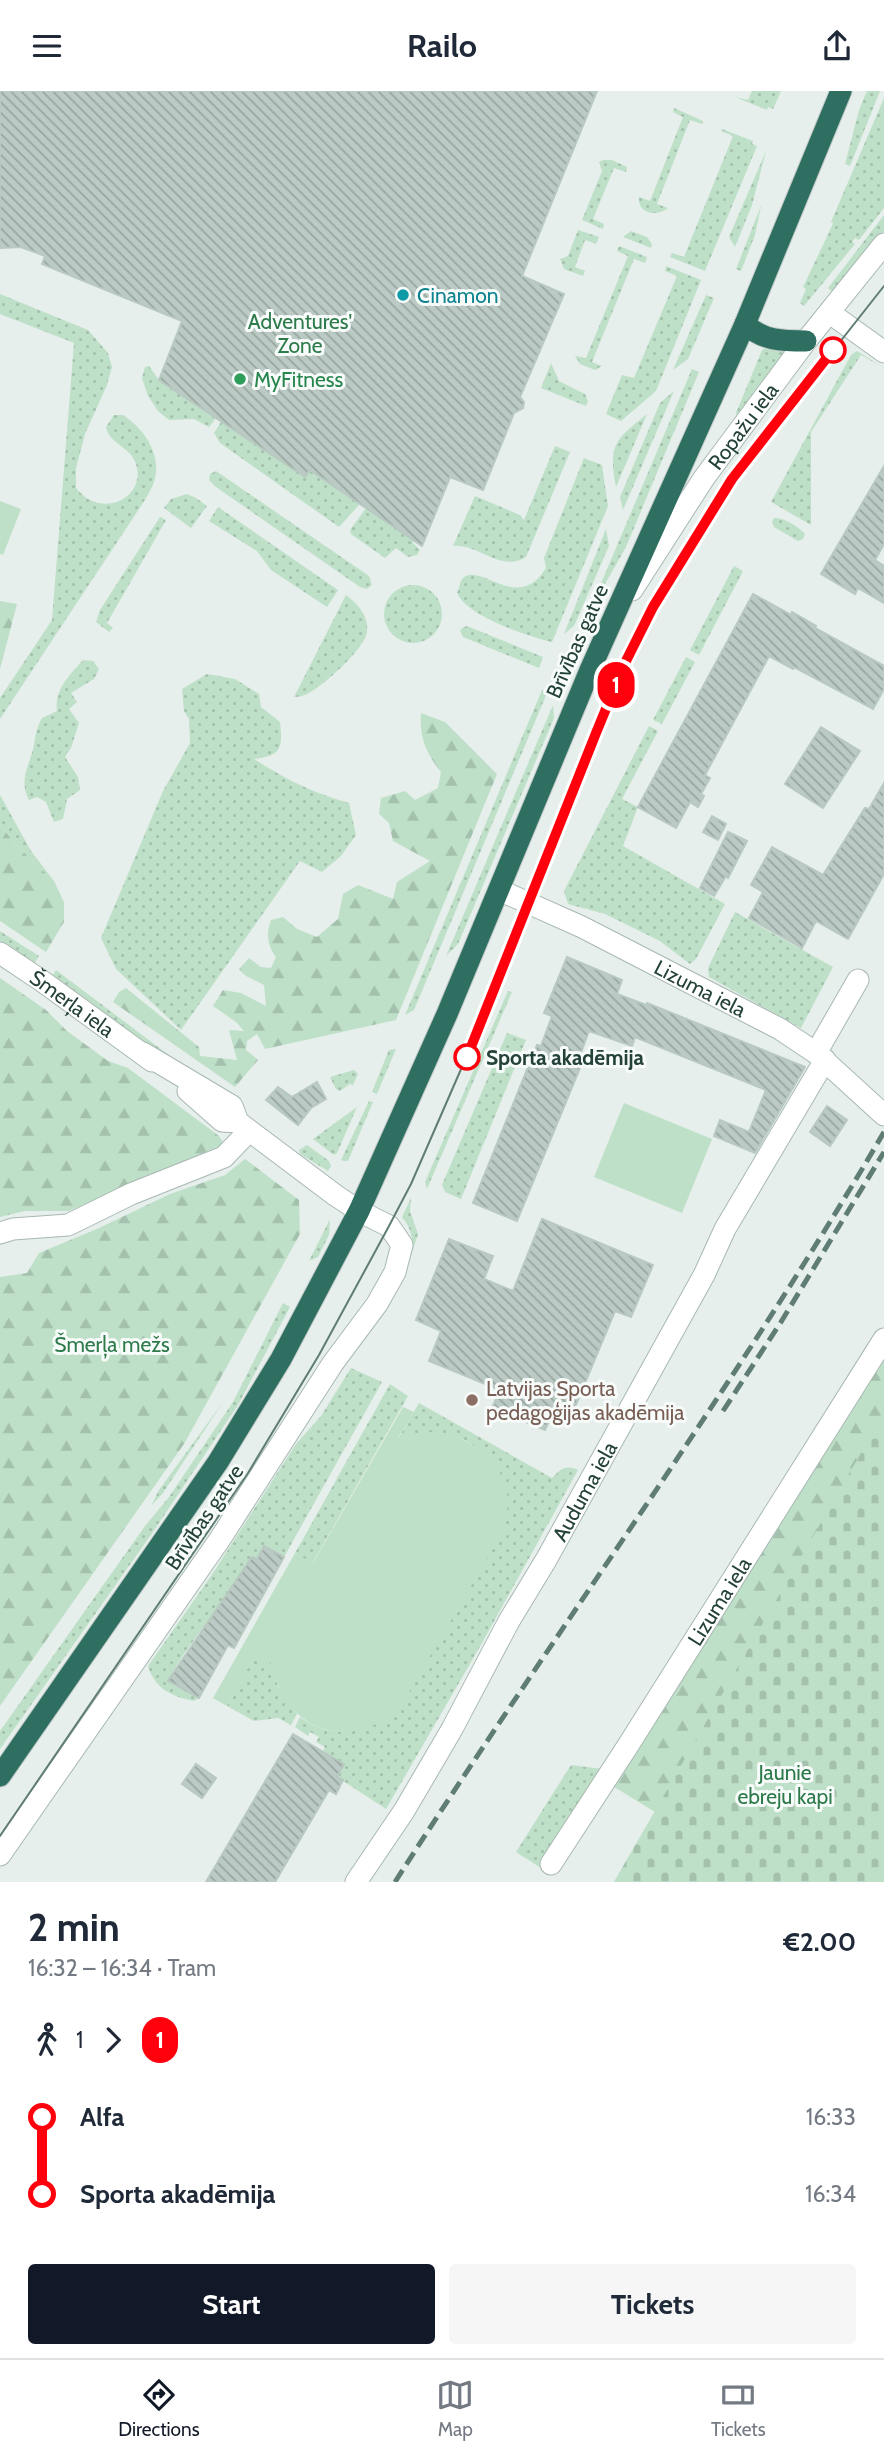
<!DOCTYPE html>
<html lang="en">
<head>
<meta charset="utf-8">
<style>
  :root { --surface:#fff; --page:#f6f6f7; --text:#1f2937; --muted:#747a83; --line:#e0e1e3; --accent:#111827 }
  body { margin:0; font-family:Cabin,sans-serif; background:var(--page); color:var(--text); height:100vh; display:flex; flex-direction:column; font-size:26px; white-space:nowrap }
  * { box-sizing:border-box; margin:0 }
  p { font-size:23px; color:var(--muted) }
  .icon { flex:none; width:38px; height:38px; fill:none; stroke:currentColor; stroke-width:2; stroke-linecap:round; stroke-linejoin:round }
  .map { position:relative; height:1791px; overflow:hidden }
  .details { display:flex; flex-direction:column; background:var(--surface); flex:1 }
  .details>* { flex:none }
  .badge { padding:0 14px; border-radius:23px; font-size:24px; line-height:46px }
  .map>.badge { position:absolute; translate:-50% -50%; box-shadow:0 0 0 4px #fff }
  .legs { display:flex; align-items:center; gap:10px; height:77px; padding:0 28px; font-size:23px }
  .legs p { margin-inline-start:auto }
  .headline { display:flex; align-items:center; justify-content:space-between; height:119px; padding:0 28px }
  h1 { font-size:38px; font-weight:700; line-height:52px }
  .button { display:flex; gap:14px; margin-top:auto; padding:14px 28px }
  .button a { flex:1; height:80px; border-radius:7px; background:var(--accent); color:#fff; font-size:28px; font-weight:700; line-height:80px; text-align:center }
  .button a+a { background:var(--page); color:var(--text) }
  ul { padding:0 28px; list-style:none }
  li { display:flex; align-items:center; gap:24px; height:77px; font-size:26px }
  li i { display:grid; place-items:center; width:10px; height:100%; margin:0 9px; background:currentColor }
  li i::after { content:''; width:18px; height:18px; margin:-9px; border:5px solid; border-radius:50%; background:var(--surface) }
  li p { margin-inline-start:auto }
  li:first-child i { background:linear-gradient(#0000 50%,currentColor 0) }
  li:last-child i { background:linear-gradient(currentColor 50%,#0000 0) }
  header { display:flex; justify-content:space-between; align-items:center; height:91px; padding:0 28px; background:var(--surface); font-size:32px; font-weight:700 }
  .dock { display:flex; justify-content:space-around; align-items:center; height:98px; border-top:2px solid var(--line); background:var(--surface); font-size:19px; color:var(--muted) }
  .dock a { display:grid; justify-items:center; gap:4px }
  .dock .current { color:var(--accent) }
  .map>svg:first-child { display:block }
</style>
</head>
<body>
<header><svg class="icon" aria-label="menu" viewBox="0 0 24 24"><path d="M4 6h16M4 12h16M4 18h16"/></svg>Railo<svg class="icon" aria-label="share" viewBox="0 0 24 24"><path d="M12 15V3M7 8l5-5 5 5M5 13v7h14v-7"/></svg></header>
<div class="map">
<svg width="884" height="1791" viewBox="0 0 884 1791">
  <defs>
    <pattern id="green-dots" width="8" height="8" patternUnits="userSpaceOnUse" patternTransform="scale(1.75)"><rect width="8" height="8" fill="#bfe0c8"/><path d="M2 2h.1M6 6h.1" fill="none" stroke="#a4c1ad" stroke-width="1.8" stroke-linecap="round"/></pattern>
    <pattern id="forest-firs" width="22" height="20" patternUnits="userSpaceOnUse" patternTransform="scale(1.75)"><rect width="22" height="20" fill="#bfe0c8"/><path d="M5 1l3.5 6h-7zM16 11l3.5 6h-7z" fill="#a4c1ad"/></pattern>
    <pattern id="cemetery-stones" width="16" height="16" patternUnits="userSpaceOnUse" patternTransform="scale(1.75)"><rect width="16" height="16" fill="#bfe0c8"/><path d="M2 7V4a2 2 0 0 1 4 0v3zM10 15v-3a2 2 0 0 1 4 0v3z" fill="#a4c1ad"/></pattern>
    <pattern id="building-back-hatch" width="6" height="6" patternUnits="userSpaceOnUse" patternTransform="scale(1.75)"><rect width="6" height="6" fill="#bbcac4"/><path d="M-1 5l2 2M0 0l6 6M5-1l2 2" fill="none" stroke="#98a6a0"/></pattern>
  </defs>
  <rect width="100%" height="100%" fill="#e6efeb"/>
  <g fill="url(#green-dots)">
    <path d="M752,0H781L773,18L768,16L767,19L735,6L748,9Z"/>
    <path d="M867,0H880L850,75L845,73L859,19Z"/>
    <path d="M884,7V117L859,149L855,147L852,151L855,153L804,215L800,212L806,198L803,196L831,137L833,132L831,131Z"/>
    <path d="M674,17L703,30L702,33L690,29L657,113L668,117C657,126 637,123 639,106L650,110L683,26L673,21Z"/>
    <path d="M722,38L753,50L752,53L757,55L705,180L670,166L672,162L684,166L733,45L721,40Z"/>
    <path d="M766,60L752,114L735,156L729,146Z"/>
    <path d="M603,69H612L627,76L626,81L614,77L593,128L604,133L603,138L582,129L602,80L599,71Z"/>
    <path d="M761,115L755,144L741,180L736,178Z"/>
    <path d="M884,124V140L835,202L828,197Z"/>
    <path d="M578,139L599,146L596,153L585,149L575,176L585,180L583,185L564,178L560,168L568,165Z"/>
    <path d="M631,140L647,146L652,153L651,157L623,146Z"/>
    <path d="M619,155L647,166L645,172L634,168L592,271L602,275L595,279L580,273L575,265L586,267L628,165L617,160Z"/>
    <path d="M666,175L701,189L656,300L621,330L606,323L622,284L634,287L677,185L665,180Z"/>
    <path d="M0,203L88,239L108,262L112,276L107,294L85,343L76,377V397C102,430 147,406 136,373C130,355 109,353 106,336L114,324H123C146,339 165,368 152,396C149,402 145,409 141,415L0,628V607L52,529L74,252L0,223Z"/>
    <path d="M706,204L714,207L688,268L673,279Z"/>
    <path d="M769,256L788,257L737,325L736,322L762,259Z"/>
    <path d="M857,260L884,277L861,264L811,341V434L771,411L851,264Z"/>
    <path d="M551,272L559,290L585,303L588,310L586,315L541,297Z"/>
    <path d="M149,275L159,289L216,327L209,336L194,328L169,329L158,320L148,305L142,287L145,276Z"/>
    <path d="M692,278L699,281L626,456L588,523Z"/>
    <path d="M674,300L623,419L620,406L660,312Z"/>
    <path d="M647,323L616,396C608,353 615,349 647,323Z"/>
    <path d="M221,331L305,386L310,379L360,413L339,436L220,352L214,342Z"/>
    <path d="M555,355L570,361L526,466C500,482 478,452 453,455L475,405L520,424L524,429Z"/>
    <path d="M584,367L602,374L608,415L552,551C527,545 467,525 457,502C460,497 459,491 463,487C481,471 518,523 546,477L544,467Z"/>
    <path d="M216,380L369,485L372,494L367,498L360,496L216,396L209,389L210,383Z"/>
    <path d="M187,403L196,407L207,415L191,437L164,417L171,408Z"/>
    <path d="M218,416L338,499L327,516L271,479L257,460L209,430Z"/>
    <path d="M366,417L414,449L413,452L420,459L417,464L408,466L396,457L385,467L351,443L350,439Z"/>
    <path d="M160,426L166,429L107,532L113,537L109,541L96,531L100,519Z"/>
    <path d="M774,427C783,426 799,436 805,443L803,448L798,450L774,436L772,431Z"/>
    <path d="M606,438L609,455L574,535L564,543Z"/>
    <path d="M734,475L743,480L699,564L690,559Z"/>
    <circle cx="413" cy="523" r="29"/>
    <path d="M346,504C358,513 369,525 367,541C365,558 320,598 305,604C303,605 296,606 294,606Z"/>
    <path d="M467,535L543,566L539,577L463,546L460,540L462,537Z"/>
    <path d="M686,566L695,571L662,633L653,629Z"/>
    <path d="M83,569L93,570L99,578L94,588L71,602L77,611L69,618L79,632L71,657L65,666L78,686L80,699L67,708L63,728L54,731L46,711L37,706L29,709C18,689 30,674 34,654C36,642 36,638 42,627L57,620C54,598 70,584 83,569Z"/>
    <path d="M207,583L235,588L259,603L261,616L280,631C283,658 281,665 254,668C287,689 311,701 349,712L356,744L341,765L322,781L300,770L181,939L116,878L101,847L163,700L190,652L189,628L184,620L182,598Z"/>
    <path d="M542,599L547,602L414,919L405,924Z"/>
    <path d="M553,614L554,627L458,853L446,865Z"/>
    <path d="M649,635L658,640L622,708L638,716L623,755L725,813L696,868L690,873L660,850L605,823L568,813L564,800Z"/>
    <path d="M0,704L31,760L54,790L14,752L0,733Z"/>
    <path d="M735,821L833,876L801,937L709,886L708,877Z"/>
    <path d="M0,840L39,865L34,873L0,850Z"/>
    <path d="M56,879L174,968L219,995L171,973L56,888L53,884Z"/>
    <path d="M508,900L512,901L427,1098L425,1091Z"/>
    <path d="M507,942L526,949L461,1108L445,1101L442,1094Z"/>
    <path d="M396,958L377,1003L372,1001L389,959Z"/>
    <path d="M354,979L358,983L353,994L350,993L340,1000L336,998L330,986Z"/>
    <path d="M369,1010L373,1011L348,1070H344L341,1069Z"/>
    <path d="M357,1016L337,1062L334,1064L313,1048Z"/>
    <path d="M307,1054L329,1070L331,1075L328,1080L300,1063L299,1059Z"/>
    <path d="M411,1107L410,1120L418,1143L410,1168C414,1152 413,1139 402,1126Z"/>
    <path d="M330,1128L329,1144L318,1166L309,1170Z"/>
    <path d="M283,1212L290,1216L238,1314L153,1441L0,1658V1640L145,1435L169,1406L233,1311Z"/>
    <path d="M351,1277L382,1291L284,1466L265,1456L257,1469L252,1466C227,1510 192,1545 168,1590L199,1607L194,1610C171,1605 155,1598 148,1575L211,1485L296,1353L321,1325Z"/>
    <path d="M390,1293L408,1305L312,1473L295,1462Z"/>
    <path d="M223,1311L163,1402L151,1415L159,1399Z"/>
    <path d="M419,1312L552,1387C560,1379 565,1373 578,1379L482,1552L386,1718L337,1686L344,1673L323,1660L325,1656L316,1651L319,1646L310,1641L308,1645L295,1636L300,1626C335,1652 370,1640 401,1615L503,1389C477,1344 446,1335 398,1348Z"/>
    <path d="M253,1567L271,1570L278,1596L297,1623L291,1634L278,1627L254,1630L227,1615Z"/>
    <path d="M571,1674L602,1678L541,1777L516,1761Z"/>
  </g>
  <g fill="url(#forest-firs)">
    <path d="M0,510L17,513L0,578Z"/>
    <path d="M421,622L445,631L497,683L396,929L265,958L257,943L247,950L246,959L258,969L235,996L113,911L119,901L126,897L199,956L200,965L237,969L229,939L244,940L236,931L213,915L223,899L241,902L266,915L264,894L246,885L239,878L249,867L261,876L271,877L276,866C267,854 266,842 271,829L283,826L297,838L317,846L338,828L343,803L358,794L393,808L397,791L430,770L393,750L389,732L379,723L381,707L405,700L415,709L438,697L441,681C426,662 419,646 421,622Z"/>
    <path d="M0,733L14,752L54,790L64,811V831L46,861L0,830Z"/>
    <path d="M0,887L46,919L67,940L108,970L128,977L219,1045L224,1053L69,1120H25L0,1126Z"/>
    <path d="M245,1068L299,1109L300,1143L184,1353L0,1615V1186L27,1182L39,1162L99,1137L170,1103L225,1084Z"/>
    <path d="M884,1266V1791H614L655,1721L611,1694Z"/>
  </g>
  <path fill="url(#cemetery-stones)" d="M884,1322V1791H614Z"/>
  <g fill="#bfe0c8">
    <path d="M0,410L21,418L3,464L0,463Z"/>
    <path d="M624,1012L712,1048L682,1122L594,1086Z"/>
    <path d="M403,1316L414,1321L398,1347C409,1345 419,1341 430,1341C463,1341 500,1366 507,1400C509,1412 507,1425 505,1437L401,1615C393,1622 384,1630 374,1634C324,1656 279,1622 271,1571L267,1576L253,1568L227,1615L213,1607L295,1462L313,1472Z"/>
  </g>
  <g fill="url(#building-back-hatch)" stroke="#b8c9c2" stroke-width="2">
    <path d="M0,0H597L522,185L564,203L520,306L524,311L523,317L514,322L483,399L450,386L422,455L310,379L305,386L159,289L182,230L42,173L45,165L21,156L0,157Z"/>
    <path d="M884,375V453L875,469L884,475V512L858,497L855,503L821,483Z"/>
    <path d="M753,503L791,524L792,521L816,535L815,537L884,575V598L873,618L794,576L793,578L769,565L705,684L710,687L701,703L704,705L698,716L690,711L676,737L638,716Z"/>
    <path d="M821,636L860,660L823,717L785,693Z"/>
    <path d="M884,692V783L848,848L816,830L802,857L749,827L763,801L751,794L772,756L823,784L865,717L869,718Z"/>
    <path d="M712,725L726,733L718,749L703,741Z"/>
    <path d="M728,741L747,750L728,787L726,785L714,805L700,797Z"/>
    <path d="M567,866L622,889L617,903L646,914L647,912L805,976L755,1062L714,1045L720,1029L749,1041L766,999L635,946L632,955L589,940L578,970L582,972L517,1130L473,1112L537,954L541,955L552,925L544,922Z"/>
    <path d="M317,991L326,1008L311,1017L298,1034L266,1009L278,996L292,1006Z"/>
    <path d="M827,1015L847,1029L830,1055L810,1041Z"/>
    <path d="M542,1128L653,1174L631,1226L615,1220L570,1328L553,1321L545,1339L492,1317L500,1299L429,1270L441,1240L416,1229L449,1148L493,1165L484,1188L513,1200Z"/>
    <path d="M264,1455L284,1466L234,1557L228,1554L199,1607L168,1590L252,1466L257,1468Z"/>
    <path d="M293,1643L344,1673L337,1686L343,1689L336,1703L329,1699L275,1791H206Z"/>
    <path d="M196,1673L216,1687L202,1707L182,1693Z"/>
  </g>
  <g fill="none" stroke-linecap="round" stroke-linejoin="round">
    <g stroke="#a8b8b2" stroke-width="23">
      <g id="minor">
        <path d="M830,222L884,261"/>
        <path id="s1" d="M632,499L704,387L806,250L884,153"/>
        <path id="s2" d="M499,799L582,836L780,938L816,962L884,1024"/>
        <path id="s3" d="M0,862L42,890L152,970"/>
        <path d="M816,962L858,889"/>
        <path d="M188,1000L222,1030L238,1031"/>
        <path d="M0,1142L13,1138L68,1134L131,1103L224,1066L249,1040"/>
        <path d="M0,1764L220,1448L333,1272L377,1213L395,1181L402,1154L389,1135L359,1120L335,1104L238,1031L232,1015L143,962"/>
        <path id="s4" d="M551,1773L629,1653L884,1248"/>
        <path id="s5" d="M356,1791L404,1720L452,1638L509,1530L546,1469L704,1184L725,1138L825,969"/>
      </g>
    </g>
    <g stroke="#c2cac8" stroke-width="23">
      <g id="highway">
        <path d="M745,233C763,250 783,250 806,250"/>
        <path d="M0,1685L218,1371L281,1268L359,1120L447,923L590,579L745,233L841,0"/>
      </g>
    </g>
    <use href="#minor" stroke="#fff" stroke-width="21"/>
    <use href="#highway" stroke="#2f6f62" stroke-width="21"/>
    <path stroke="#5f7d75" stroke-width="2" d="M0,1745L248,1382L319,1264L389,1135L411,1093L482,930L516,841L624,574L676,476L732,388L884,195"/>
    <g stroke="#5f7d75" stroke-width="5" stroke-dasharray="14 7" stroke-linecap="butt">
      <path d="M723,1320L781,1231L884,1061"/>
      <path d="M395,1791C556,1539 733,1299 884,1041"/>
    </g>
  </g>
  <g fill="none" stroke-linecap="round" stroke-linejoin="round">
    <g stroke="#fff" stroke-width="16">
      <path id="line-1" d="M467,966L596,642L624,574L653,516L732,388L833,259"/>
    </g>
    <use href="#line-1" stroke="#ff000c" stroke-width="10"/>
  </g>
  <circle fill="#0f9aa8" stroke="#f7fbf9" stroke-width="2.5" cx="403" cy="204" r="7"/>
  <g fill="#fff" stroke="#ff000c" stroke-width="3.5">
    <circle cx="833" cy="259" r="12"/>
    <circle cx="467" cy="966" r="12"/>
  </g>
  <circle fill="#2e9e5b" stroke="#f7fbf9" stroke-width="2.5" cx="240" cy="288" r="7"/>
  <circle fill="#8d6e63" stroke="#f7fbf9" stroke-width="2.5" cx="472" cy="1309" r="7"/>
  <g text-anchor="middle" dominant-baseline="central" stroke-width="6" stroke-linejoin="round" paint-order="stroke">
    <g font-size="21" fill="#0d838f" stroke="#f7fbf9" text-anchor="start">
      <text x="417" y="204">Cinamon</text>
    </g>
    <g font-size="21" fill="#2d7a4b" stroke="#f7fbf9">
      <text x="300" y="230">Adventures'<tspan x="300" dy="24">Zone</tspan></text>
      <text x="112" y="1253">Šmerļa mežs</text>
      <text x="785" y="1681">Jaunie<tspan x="785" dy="24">ebreju kapi</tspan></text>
    </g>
    <g font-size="21" fill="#27864d" stroke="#f7fbf9" text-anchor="start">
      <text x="254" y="288">MyFitness</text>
    </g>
    <g font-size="21" fill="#24423a" stroke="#f7fbf9">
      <text stroke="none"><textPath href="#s1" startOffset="198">Ropažu iela</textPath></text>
      <text transform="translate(577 550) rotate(-66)">Brīvības gatve</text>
      <text stroke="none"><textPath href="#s2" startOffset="224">Lizuma iela</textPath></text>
      <text stroke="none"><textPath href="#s3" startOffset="88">Šmerļa iela</textPath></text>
      <text stroke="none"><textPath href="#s5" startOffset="453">Auduma iela</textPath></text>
      <text transform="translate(204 1426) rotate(-56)">Brīvības gatve</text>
      <text stroke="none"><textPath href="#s4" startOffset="312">Lizuma iela</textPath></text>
    </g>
    <g font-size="21" font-weight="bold" fill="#24423a" stroke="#f7fbf9" text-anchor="start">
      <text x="486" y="966">Sporta akadēmija</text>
    </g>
    <g font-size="21" fill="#785e54" stroke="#f7fbf9" text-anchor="start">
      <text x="486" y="1297">Latvijas Sporta<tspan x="486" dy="24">pedagoģijas akadēmija</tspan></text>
    </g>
  </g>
</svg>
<b class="badge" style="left:616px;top:594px;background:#ff000c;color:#fff">1</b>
</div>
<section class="details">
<div class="headline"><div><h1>2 min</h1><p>16:32 – 16:34 · Tram</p></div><b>€2.00</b></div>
<div class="legs"><svg class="icon" aria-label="walk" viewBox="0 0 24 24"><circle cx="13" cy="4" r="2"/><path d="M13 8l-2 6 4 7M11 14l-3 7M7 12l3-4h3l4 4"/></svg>1<svg class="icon" aria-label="forward" viewBox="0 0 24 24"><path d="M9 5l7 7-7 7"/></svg><b class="badge" style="background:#ff000c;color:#fff">1</b></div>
<ul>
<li><i style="color:#ff000c"></i><b>Alfa</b><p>16:33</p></li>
<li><i style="color:#ff000c"></i><b>Sporta akadēmija</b><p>16:34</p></li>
</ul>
<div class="button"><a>Start</a><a>Tickets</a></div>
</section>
<nav class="dock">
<a class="current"><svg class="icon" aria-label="directions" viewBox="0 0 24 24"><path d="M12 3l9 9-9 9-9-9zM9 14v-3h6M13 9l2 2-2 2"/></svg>Directions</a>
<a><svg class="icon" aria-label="map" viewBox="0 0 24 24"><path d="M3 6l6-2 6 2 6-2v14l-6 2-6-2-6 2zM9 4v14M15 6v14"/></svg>Map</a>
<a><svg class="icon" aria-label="tickets" viewBox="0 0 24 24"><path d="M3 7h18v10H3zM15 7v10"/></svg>Tickets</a>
</nav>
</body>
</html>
